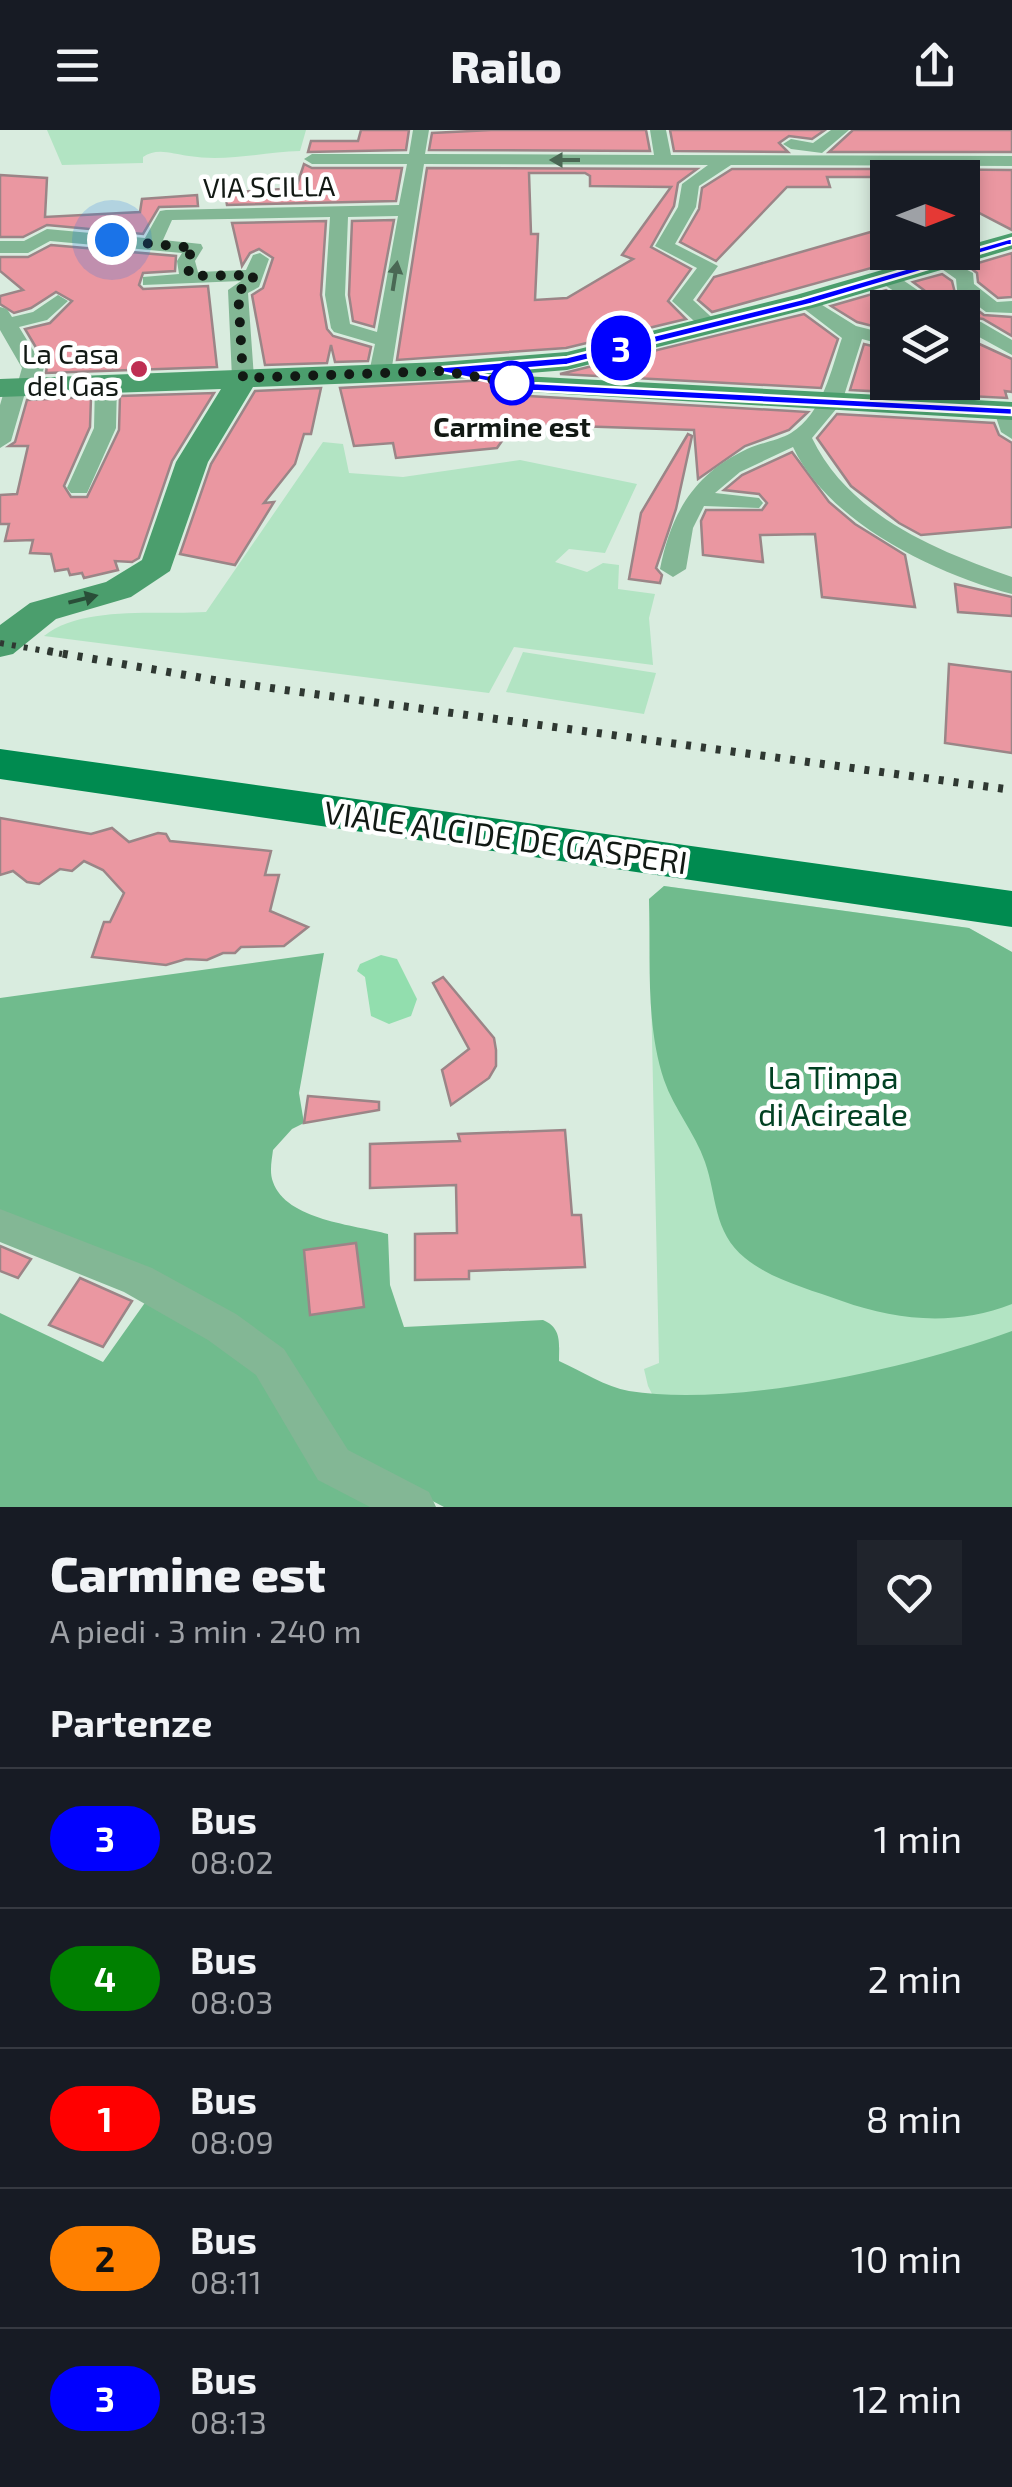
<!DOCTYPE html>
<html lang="it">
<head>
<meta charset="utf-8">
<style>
  :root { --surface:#171b24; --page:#20242c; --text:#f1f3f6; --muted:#9ea1a6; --line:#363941 }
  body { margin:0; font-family:"Exo 2",sans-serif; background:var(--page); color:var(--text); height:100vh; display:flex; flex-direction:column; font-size:38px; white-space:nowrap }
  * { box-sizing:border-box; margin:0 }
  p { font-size:32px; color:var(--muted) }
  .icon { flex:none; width:55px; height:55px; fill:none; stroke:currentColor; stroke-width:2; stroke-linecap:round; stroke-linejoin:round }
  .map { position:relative; height:1377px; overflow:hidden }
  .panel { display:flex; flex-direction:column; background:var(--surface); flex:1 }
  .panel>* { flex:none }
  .badge { padding:0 20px; border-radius:32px; font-size:35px; line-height:65px }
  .needle { width:65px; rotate:90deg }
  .tools { position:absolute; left:870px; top:30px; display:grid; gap:20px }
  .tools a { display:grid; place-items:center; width:110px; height:110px; border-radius:0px; background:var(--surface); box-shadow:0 5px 15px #0003; font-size:50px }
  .you { position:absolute; width:50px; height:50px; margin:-25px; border:8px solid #fff; border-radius:50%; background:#1a73e8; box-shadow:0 0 0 15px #1a73e833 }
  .map>.badge { position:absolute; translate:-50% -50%; box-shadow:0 0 0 5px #fff }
  h2 { padding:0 50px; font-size:38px; line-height:90px }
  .round { display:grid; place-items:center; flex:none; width:105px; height:105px; border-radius:0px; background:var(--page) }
  .summary { display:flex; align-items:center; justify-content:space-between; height:170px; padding:0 50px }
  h1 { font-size:48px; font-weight:800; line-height:75px }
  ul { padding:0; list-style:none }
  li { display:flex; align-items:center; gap:30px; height:140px; padding:0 50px; border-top:2px solid var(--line) }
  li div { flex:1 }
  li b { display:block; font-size:38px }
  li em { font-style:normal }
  li .badge { min-width:110px; font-weight:700; text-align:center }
  header { display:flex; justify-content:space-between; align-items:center; height:130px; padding:0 50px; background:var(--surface); font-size:45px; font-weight:800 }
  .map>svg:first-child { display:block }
</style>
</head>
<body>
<header><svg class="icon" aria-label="menu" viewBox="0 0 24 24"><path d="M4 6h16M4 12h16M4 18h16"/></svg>Railo<svg class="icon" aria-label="share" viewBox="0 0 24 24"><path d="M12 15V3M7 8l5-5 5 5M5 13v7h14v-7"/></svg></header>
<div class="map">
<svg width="1012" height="1377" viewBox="0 0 1012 1377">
  <rect width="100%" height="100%" fill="#d9ecdf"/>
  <g fill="#b2e4c3">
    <path d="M47,0H306L300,21C265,22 226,32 189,26C172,24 157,17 143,27V33L62,35Z"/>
    <path d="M323,312L343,314L349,343L403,347L520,330L637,354L605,423L569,419L555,432L587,442L603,433L619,435L618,459L655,464L649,488L653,535L514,517L489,563L44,506C81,475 159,485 206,482Z"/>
    <path d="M523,522L656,543L644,584L506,562Z"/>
    <path d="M664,756L969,798L1012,822V1377H709L648,1256L644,1239L659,1233L649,769Z"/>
  </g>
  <g fill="#70bb8d">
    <path d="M664,756L969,798L1012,822V1174C956,1196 898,1191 842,1171C809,1159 772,1150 745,1128C713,1102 717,1066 705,1032C695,1003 674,979 664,950C645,893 651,828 649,769Z"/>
    <path d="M324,823L299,963L304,993L292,999L273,1020C272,1029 269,1042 273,1052C286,1090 355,1095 388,1104L390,1155L404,1197L543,1190C562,1198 559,1213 559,1231C581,1241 606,1257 629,1261C735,1278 911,1238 1012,1201V1377H444L346,1326L277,1225L0,1084V868Z"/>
    <path d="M149,1167L265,1245L382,1377H0V1183L103,1232Z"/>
  </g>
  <path fill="#92deae" d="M381,825L397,829L417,869L411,886L389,894L371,886L365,847L357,841L360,834Z"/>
  <g fill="#ea97a1" stroke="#9b8587" stroke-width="2.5" fill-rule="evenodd">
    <path d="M361,0H409L406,20L308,22L311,11H358Z"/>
    <path d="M491,0H646L650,21L429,20L432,3Z"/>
    <path d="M670,0H825L812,9L789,6L779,13L788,22L674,21Z"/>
    <path d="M853,0H1012V22H829Z"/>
    <path d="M304,34L312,38H402L396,71L227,75L225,63L296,58Z"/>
    <path d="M427,38L697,39L678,53L674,76L651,117L691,139L668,171L686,189L566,218L397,230ZM529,43H585L590,46V56L671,57L622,125L633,129L567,168L535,170L538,104H531Z"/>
    <path d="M732,39H888V47H827L830,57H787L716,131L680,112L699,79L702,58Z"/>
    <path d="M901,39L1012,40V100L962,74V48H915Z"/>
    <path d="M0,45L47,48L45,87L140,82L142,69L197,65L198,76L159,77L143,104L47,95L23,107H0Z"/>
    <path d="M394,90L374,197L353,191L349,165L352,91Z"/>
    <path d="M326,91L321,165L327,199L333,206L371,217L368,231L335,232L331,215L327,233L265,235L252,165L263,158L273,128L259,119L250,123L242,136L232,93Z"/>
    <path d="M888,97V125L929,122L712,182L698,170L714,147Z"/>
    <path d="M51,115L176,126L175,141L143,143L139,155L143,159L208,156L217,237L46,243L47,236L25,199L50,193L72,171L56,162L31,178L14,183L0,174V166L23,160L0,141V127H28Z"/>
    <path d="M1012,123V167L998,168L978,152L977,143L968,136Z"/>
    <path d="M942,144L952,151L955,163L984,185L1012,187V206L983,189L962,186V178H948L913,152Z"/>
    <path d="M886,160L912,178H888V200L857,192L831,176Z"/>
    <path d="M804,184L838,209L821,258L560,244Z"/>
    <path d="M962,206L1012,229V262L1005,261L1007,268L850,260L864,214L888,220V252H962Z"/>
    <path d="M507,249L504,257L511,265L808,282L789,300L745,316L698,349L694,300L514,294L497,318L396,328L393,313L354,316L340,258Z"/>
    <path d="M321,258L311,304H304L295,334L264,373L274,372L235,435L180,424L211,334L255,261Z"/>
    <path d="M214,263L172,331L139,428L132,432L115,431L118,440L84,448L82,443L70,445L68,439L55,441L51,424L30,423L33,410L5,411L9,394H0V365L17,364L28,316H9L15,312L27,270L91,267L90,297L64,356L71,367H87L119,300L120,266Z"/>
    <path d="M837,284L994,293L999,305L1012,313V397L921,405L899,393L851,356L817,308Z"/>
    <path d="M688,304L692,306L676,379L656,438L662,445L660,453L629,449L641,383Z"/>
    <path d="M792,322L829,372L855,394L905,425L915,477L822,467L815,404L760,405L763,432L703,425L701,391L706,380H762L767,373L759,364L724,360L742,345Z"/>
    <path d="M955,454L1012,467V486L958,482Z"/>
    <path d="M949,534L1012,542V623L945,613Z"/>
    <path d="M0,688L91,704L112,698L129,712L158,703L166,704L170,711L271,721L265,745H279L270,781L308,797L284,816L241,817L235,823H223L207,830L186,829L166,835L92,827L104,792H110L124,763L103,740L84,731L72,741L60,739L39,754L27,752L13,741L0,745Z"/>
    <path d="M443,847L494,908L496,920V936L489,948L451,975L442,940L469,919L433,853Z"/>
    <path d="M308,966L379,972V980L304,993Z"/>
    <path d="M565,1000L572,1085H581L585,1137L469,1141V1149L415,1150V1104L457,1103L456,1055L370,1058V1014L460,1011L458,1004Z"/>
    <path d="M356,1113L364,1177L310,1185L304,1120Z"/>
    <path d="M0,1116L31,1129L18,1148L0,1141Z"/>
    <path d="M80,1148L132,1171L103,1217L49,1195Z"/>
  </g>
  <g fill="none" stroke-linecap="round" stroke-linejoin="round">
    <g fill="#83b795" fill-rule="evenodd">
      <path d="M413,0H429L425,24L654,25L650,0H666L671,25L1012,26V36L731,35L699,56L696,77L675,114L718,136L693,170L721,196L711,202L704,200L672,171L697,138L655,116L678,77L682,54L708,35L424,34L391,243L380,249L369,243L375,214L334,202L331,198L325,165L330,87L172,90L163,110L201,114L203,118L195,131L198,142L246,140L253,125L260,123L269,129L259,157L248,163L254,248L243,254L232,248L228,160L241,151L143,155V147L179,144L177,131L182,123L50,111L28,123H0V111H24L47,99L145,108L160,81L166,80L399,75L407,34H312L304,29L312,24H409ZM398,86L377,202L350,194L345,165L348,87Z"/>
      <path d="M831,0H849L822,23L791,19L783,14L791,9L813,13Z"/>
      <path d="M941,126L973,143L974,154L997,172L1012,171V183L986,182L957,160L956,149L932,132Z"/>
      <path d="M887,142L894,144L944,178H920L880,152V144Z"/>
      <path d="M58,165L68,171L47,190L19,197L44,238L35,262L25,263L11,311L0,318V275L5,258L18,252L22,238L0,200V177L7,179L12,187L33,182Z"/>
      <path d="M806,165L856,196L888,204V216L862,209L842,272L812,308C849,385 935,420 1012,447V464C935,444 828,392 793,317L740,342L715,363L759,368L763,373L759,378L704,376L693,398L686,439L673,447L660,439C671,383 694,344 747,319C761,313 779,310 791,303C823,283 831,240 842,208L799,175L796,171Z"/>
      <path d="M962,190L981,192L1012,210V225L970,202H962Z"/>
      <path d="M106,248L117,254L116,298L87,363H71L67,358L94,298L95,254Z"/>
      <path d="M1005,274L1012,276V309L1001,302L994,281Z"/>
      <path d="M0,1079L152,1138L236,1184L284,1219L348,1320L429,1362L436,1377H370L318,1350L256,1245L208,1210L124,1162L0,1112Z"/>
    </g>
    <g fill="#4b9e6d" fill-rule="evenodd">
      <path d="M1012,103V119L816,177L567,240L442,250L253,257L208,332L170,441L131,467L56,489L13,524L0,527V495L30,473L106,452L142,430L176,332L221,259L0,267V249L442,232L567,222L796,165L944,122H962V117Z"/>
      <path d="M522,246L1012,272V290L511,261L507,255L511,249Z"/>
    </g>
    <path fill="#008b50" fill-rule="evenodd" d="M0,619L1012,761V797L0,649Z"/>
    <path stroke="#2f3832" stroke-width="6" stroke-dasharray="4 8" stroke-linecap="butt" d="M0,513L62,524"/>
    <path stroke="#2f3832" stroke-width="8" stroke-dasharray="5 10" stroke-linecap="butt" d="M48,521L220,551L1012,660"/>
  </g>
  <defs><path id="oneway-solid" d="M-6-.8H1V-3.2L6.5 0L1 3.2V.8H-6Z" transform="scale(2.5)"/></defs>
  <g fill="#4a6854">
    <use href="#oneway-solid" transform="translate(565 30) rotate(-180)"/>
    <use href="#oneway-solid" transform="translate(395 146) rotate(-81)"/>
  </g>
  <use fill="#294e38" href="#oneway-solid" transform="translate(83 469) rotate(-14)"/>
  <path fill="#00f" stroke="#fff" stroke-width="2.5" d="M1012,108V114L811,174L567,235L474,243L533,253L1012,278V285L533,261L436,241L442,237L567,227L802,169Z"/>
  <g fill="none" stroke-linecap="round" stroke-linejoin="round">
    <path stroke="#121914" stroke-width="10" stroke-dasharray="0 18" d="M112,110L194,118L186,131L190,146L254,145L249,157L238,160L243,248L442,241L512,253"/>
  </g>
  <circle fill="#bf2f53" stroke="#fff" stroke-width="4" cx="139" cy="239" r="10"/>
  <circle fill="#fff" stroke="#00f" stroke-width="5" cx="512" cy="253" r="20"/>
  <g text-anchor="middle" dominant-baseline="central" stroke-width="9" stroke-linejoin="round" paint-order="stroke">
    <g font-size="28" fill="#121914" stroke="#fff">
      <text transform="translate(269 56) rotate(-1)">VIA SCILLA</text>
    </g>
    <g font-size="28" fill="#121914" stroke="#fff" text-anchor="end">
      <text x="119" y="223">La Casa<tspan x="119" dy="32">del Gas</tspan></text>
    </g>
    <g font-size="28" font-weight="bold" fill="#121914" stroke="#fff">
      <text x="512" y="296">Carmine est</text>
    </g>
    <g font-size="32" fill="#121914" stroke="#fff">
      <text transform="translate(506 706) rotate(8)">VIALE ALCIDE DE GASPERI</text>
    </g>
    <g font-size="32" fill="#024123" stroke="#fff">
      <text x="833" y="946">La Timpa<tspan x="833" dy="37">di Acireale</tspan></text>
    </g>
  </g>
</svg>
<div class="tools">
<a><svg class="needle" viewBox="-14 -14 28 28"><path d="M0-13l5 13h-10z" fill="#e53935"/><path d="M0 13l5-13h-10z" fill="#9ea1a6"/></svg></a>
<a><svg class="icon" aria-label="layers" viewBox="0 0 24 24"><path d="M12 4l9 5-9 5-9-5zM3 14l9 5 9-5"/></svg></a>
</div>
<div class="you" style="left:112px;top:110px"></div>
<b class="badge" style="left:621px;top:218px;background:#00f;color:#fff">3</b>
</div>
<section class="panel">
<div class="summary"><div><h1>Carmine est</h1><p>A piedi · 3 min · 240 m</p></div><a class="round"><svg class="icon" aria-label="heart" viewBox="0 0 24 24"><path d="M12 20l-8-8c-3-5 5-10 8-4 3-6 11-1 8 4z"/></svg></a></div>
<h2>Partenze</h2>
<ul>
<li><span class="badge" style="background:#00f;color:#fff">3</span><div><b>Bus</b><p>08:02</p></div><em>1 min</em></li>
<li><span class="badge" style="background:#008000;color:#fff">4</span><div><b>Bus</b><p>08:03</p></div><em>2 min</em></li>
<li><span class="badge" style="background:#f00;color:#fff">1</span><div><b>Bus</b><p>08:09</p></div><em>8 min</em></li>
<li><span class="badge" style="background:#ff8000;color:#111">2</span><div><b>Bus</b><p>08:11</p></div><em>10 min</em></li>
<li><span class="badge" style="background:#00f;color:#fff">3</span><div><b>Bus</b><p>08:13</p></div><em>12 min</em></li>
</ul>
</section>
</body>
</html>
